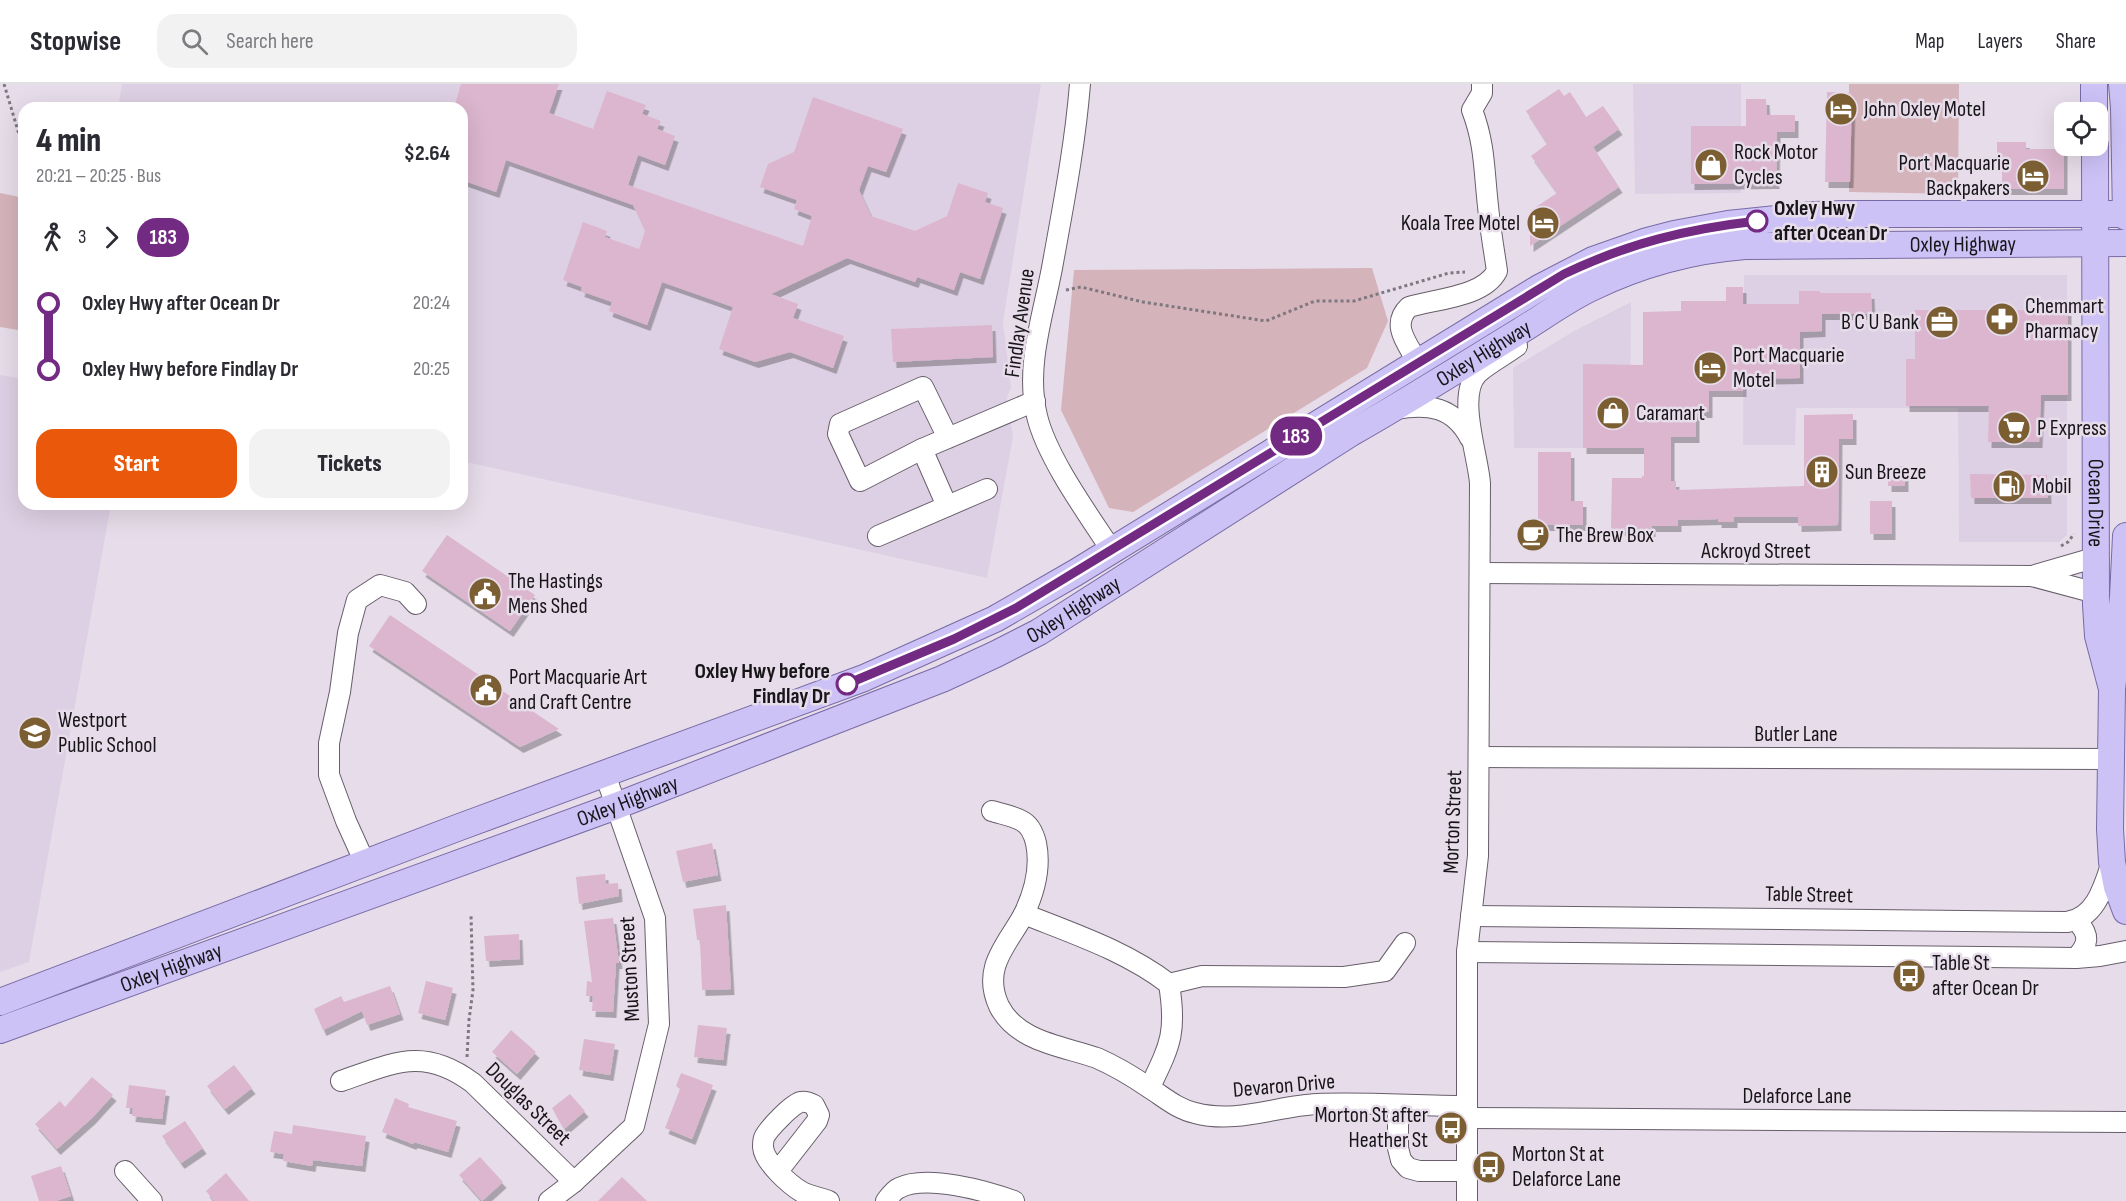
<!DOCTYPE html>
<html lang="en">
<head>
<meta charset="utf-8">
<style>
  :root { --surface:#fff; --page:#f2f2f3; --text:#2b2b33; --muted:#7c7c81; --line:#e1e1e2; --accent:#ea580c }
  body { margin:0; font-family:"Sofia Sans Condensed",sans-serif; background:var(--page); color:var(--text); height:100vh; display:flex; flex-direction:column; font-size:22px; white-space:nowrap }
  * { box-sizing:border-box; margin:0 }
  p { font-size:20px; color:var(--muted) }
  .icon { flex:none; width:33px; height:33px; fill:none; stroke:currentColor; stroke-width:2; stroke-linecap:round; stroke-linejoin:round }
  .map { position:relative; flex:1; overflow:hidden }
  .panel { position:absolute; left:18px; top:18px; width:450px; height:408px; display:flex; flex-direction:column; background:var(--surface); border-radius:18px; box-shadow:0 6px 24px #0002 }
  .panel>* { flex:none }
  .badge { padding:0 12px; border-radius:20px; font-size:21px; line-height:39px }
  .controls { position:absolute; left:2054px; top:18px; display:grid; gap:12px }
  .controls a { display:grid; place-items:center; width:54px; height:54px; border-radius:12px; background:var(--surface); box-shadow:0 6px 24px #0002; font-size:30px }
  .map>.badge { position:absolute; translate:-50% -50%; box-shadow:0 0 0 3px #fff }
  .legs { display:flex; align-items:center; gap:9px; height:66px; padding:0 18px; font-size:20px }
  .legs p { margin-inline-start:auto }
  .summary { display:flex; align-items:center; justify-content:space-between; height:102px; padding:0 18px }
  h1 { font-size:33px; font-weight:800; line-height:45px }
  .button { display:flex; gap:12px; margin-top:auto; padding:12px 18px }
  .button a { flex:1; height:69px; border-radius:18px; background:var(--accent); color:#fff; font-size:24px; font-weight:800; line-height:69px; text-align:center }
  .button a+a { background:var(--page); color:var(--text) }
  ul { padding:0 18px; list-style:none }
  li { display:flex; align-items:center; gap:21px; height:66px; font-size:22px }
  li i { display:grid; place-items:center; width:9px; height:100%; margin:0 8px; background:currentColor }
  li i::after { content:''; width:15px; height:15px; margin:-8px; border:4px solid; border-radius:50%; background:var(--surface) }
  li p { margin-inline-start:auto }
  li:first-child i { background:linear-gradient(#0000 50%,currentColor 0) }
  li:last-child i { background:linear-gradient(currentColor 50%,#0000 0) }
  header { display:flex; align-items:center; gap:36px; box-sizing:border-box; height:84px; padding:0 30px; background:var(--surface); border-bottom:2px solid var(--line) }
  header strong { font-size:28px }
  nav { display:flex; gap:33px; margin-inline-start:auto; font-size:21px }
  .search { width:420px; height:54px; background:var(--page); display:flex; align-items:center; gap:15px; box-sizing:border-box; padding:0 21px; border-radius:18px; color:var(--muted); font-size:22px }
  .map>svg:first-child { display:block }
</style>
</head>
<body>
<header>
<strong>Stopwise</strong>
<div class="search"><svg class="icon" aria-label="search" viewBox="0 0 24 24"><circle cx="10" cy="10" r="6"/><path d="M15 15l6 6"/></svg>Search here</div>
<nav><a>Map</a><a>Layers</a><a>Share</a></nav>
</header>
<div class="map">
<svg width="2126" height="1117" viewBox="0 0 2126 1117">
  <defs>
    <filter id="shadow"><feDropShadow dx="3.5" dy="6" stdDeviation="0" flood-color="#0004"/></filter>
  </defs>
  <rect width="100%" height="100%" fill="#e7ddea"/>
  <g fill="#ded0e4">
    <path d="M122,0H1041L1003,238L1011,304L1007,313L1013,353L987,494L462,377V24H118Z"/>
    <path d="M1633,0H1741V109L1635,110Z"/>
    <path d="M1744,191H2067V451L2059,458H1959L1958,324H1796L1795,361H1743Z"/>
    <path d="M1631,218L1630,364H1514L1513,284L1574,247Z"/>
    <path d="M0,291L24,295V420H111L29,878L0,888Z"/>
  </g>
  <g fill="#d5b3ba">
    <path d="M1849,0H1959L1958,110L1849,108Z"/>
    <path d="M0,109L24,114V247L0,243Z"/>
    <path d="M1372,184L1388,237L1367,284L1133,428L1109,424L1061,326L1074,186Z"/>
  </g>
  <g fill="#dbb6ce" filter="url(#shadow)">
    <path d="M461,0H559L549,29L593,45L607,7L646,21L642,30L661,37L657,45L675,52L665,81L638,71L628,101L803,162L812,132L794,125L797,116L760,103L768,80L794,68L813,13L903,45L886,88L868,82L859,106L871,132L915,147L947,132L958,99L988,109L985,118L1003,124L980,195L960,188L954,206L917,193L915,198L847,174L771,210L798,220L793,234L844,252L833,284L790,268L755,278L719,265L733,223L662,198L647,241L609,227L612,218L581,207L582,203L563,196L583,138L607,147L605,153L639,165L645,147L633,121L506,76L496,108L462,96V24H454Z"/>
    <path d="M1559,5L1564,12L1570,8L1586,33L1603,22L1619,45L1593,63L1619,103L1530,162V127L1557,109L1531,72L1547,60L1526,27Z"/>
    <path d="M1827,8L1852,9L1850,98H1825Z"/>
    <path d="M1746,15H1766L1767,31H1795V48H1777L1776,99L1691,100V42H1746Z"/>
    <path d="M1997,58H2026V65H2064V105H2002V80L1997,76Z"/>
    <path d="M1726,203H1743V220H1799V207H1819L1821,209H1871L1872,230H1822V247L1800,248V294L1743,295V307H1709V328H1696V353H1671V397H1676V406L1804,402V331L1853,330V355H1839L1838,441L1798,442V433H1734V438H1718V435L1678,436V442H1652V447L1611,445L1612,394H1642V392H1644V364H1583V280L1643,281V228L1681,227V217H1726Z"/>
    <path d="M1915,226H2068V311H2041L2039,358H1988L1989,322H1906V275H1915Z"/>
    <path d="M992,241L993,273L893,278L891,245Z"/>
    <path d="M1538,368H1571V417H1583V441H1538Z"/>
    <rect x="1888" y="382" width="17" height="20"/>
    <path d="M1970,390L2047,391L2048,414H1971Z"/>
    <rect x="1870" y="417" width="22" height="33"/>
    <path d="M447,451L535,511L510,547L422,487Z"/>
    <path d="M390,531L559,645L520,663L369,562Z"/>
    <path d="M712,759L718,791L683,798L676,767Z"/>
    <path d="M605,790L606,800L618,799L619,812L579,820L576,793Z"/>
    <path d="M726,821L731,905L702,906L700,856H697L693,825Z"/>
    <path d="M613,834L619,879H616L613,928L592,927L593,912H586L587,897L592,898L584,837Z"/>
    <path d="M519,850L520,875L486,877L484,852Z"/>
    <path d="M426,897L453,904L445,936L418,929Z"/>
    <path d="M390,902L400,930L367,941L362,927L323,946L314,925L341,912L344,918Z"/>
    <path d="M698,941L727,944L723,976L694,973Z"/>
    <path d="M511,946L536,968L517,990L492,968Z"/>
    <path d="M584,955L615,960L610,991L579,986Z"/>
    <path d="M234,981L252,1004L225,1025L207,1002Z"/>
    <path d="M681,989L713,1001L692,1055L665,1044L680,1005L676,1002Z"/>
    <path d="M92,993L113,1011L92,1034L57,1065L35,1040L60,1017L65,1023Z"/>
    <path d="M129,1001L166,1006L162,1035L132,1032L133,1024H126Z"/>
    <path d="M570,1010L585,1027L564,1045L552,1024Z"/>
    <path d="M395,1014L409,1020L408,1023L457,1037L448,1068L414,1058L413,1060L382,1048Z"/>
    <path d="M185,1037L203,1064L181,1079L162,1052Z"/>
    <path d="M293,1041L366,1052L362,1082L313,1076L312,1082L283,1077L284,1070L270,1068L274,1047L292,1050Z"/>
    <path d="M480,1073L503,1098L482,1117L459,1091Z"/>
    <path d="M61,1082L71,1112L56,1117H39L31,1092Z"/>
    <path d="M226,1089L249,1117H214L206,1107Z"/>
    <path d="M622,1093L647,1117H598Z"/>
  </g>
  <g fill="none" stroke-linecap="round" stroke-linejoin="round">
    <g stroke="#675e6a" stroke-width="22">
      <g id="minor">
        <path d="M1080,0C1075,62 1063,123 1052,184C1043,232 1025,283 1037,332C1047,374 1088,430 1112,467"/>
        <path d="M1418,279C1408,260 1390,241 1409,223C1435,215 1484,213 1497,187C1494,166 1490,144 1488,122C1484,87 1485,60 1472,26L1482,9V0"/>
        <path d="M1396,325C1428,319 1454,323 1470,354"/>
        <path d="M948,354L923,303L840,340L838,350L860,397L922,365L1035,317"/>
        <path d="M922,365L947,422"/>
        <path d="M878,452L987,405"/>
        <path d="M1480,489L2032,492L2096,509"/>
        <path d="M2032,492L2097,473"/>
        <path d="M1480,673L2112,675"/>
        <path d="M992,727C1001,730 1014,732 1022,737C1030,741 1034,751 1036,759C1041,783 1034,809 1024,830C1008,860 981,883 999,922C1017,958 1063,962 1097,974C1115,982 1132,992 1148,1003C1164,1013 1177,1025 1195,1029C1237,1040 1276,1022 1317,1020C1367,1018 1417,1022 1467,1022"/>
        <path d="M365,779L346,737L329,691V659L340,608L348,549L357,516L380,501L405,508L416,520"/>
        <path d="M1024,830C1074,850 1126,867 1169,900C1177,949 1170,961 1150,1003"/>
        <path d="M1471,832L2067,838C2096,834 2104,802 2112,778"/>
        <path d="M1467,868L2076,874L2100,872L2126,867"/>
        <path d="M2076,874C2089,860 2090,851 2077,837"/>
        <path d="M1169,900L1202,892L1344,893L1385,887L1405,859"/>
        <path d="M341,997C394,979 423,962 473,999L574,1098"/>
        <path d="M1398,1021V1064L1401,1076L1408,1084L1419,1087H1468"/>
        <path d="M1467,1034L2126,1038"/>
        <path d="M125,1087L152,1117"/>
        <path d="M778,1087L817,1037L819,1031L814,1021C810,1019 806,1017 801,1018C793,1019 767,1046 764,1054C763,1057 763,1060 763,1063C764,1078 790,1101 802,1108C810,1112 821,1114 829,1117"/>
        <path d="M549,1117L574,1098L634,1042L659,940L655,834L605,690"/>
        <path d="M886,1117C889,1113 894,1106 899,1104C926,1090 987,1107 1014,1117"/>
        <path d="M1467,1117V868L1478,772L1480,399C1478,371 1456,310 1478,289C1489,279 1505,271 1517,262"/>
      </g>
    </g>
    <g stroke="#786ba5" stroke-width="28">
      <g id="major">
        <path d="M2094,0V28"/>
        <path d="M2122,0L2124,24L2126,133"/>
        <path id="s1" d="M2095,62L2096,521L2098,552L2112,605"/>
        <path d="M2126,452L2123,513L2112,605L2110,745L2112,778L2117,803L2126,827"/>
        <path d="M0,918L457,744L864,594L995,535L1075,489L1539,204L1593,176L1647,157L1674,150L1728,140L1813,131L1845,130H2126"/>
        <path id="s2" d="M0,946L616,722L942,595L996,570L1039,548L1351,349C1408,317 1464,281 1520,247C1543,233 1566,216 1591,204C1638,181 1692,166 1745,162L2126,159"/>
      </g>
    </g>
    <g stroke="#7d777f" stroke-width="3" stroke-dasharray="3 3" stroke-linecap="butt">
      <path d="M4,0L24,67"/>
      <path d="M1066,206L1081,203L1143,218L1266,237L1315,217H1354L1449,189L1465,188"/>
      <path d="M2061,462L2068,458L2074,450"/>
      <path d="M467,973L469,936L473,906L471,831"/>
    </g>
    <use href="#minor" stroke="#fff" stroke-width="20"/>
    <use href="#major" stroke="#cdc2f6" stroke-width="26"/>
  </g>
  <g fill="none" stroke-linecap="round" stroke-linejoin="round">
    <g stroke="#fff" stroke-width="14">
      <path id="line-1" d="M847,600L954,555L1016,524L1564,190C1629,159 1687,145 1757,137"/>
    </g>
    <use href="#line-1" stroke="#732a82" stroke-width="9"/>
  </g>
  <defs>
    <g id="hotel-disc" transform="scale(1.725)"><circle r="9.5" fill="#7c5e33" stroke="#e7ddea"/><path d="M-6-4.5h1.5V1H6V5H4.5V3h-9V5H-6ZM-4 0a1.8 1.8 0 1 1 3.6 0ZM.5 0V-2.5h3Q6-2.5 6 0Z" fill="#fff"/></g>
    <g id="shop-disc" transform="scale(1.725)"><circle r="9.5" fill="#7c5e33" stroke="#e7ddea"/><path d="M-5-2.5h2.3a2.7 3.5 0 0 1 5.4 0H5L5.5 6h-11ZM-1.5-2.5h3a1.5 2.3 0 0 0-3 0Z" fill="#fff"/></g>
    <g id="pharmacy-disc" transform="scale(1.725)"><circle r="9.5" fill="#7c5e33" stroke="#e7ddea"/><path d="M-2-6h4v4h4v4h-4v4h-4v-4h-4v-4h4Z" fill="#fff"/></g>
    <g id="office-disc" transform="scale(1.725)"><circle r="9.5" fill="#7c5e33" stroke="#e7ddea"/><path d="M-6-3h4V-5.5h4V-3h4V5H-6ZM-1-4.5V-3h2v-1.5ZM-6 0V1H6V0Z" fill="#fff"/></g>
    <g id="supermarket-disc" transform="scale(1.725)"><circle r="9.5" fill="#7c5e33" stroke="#e7ddea"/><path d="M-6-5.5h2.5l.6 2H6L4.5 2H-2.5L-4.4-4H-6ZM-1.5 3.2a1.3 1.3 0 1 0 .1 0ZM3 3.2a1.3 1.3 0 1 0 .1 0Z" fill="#fff"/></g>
    <g id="building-disc" transform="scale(1.725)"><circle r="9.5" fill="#7c5e33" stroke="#e7ddea"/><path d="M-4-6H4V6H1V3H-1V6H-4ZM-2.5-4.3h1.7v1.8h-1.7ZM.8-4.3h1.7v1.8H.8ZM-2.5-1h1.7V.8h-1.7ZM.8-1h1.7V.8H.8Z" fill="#fff"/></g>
    <g id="fuel-disc" transform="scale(1.725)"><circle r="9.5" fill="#7c5e33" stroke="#e7ddea"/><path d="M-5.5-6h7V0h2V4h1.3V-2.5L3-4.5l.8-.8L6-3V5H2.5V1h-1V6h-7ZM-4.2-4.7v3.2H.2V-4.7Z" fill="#fff"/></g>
    <g id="cafe-disc" transform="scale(1.725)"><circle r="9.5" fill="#7c5e33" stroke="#e7ddea"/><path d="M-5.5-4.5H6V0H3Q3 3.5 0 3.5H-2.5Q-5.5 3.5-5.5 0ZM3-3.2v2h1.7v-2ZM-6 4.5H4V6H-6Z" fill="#fff"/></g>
    <g id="civic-disc" transform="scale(1.725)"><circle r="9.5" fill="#7c5e33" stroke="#e7ddea"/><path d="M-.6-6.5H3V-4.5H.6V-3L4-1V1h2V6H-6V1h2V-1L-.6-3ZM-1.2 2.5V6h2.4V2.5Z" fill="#fff"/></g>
    <g id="school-disc" transform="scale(1.725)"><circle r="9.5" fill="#7c5e33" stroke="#e7ddea"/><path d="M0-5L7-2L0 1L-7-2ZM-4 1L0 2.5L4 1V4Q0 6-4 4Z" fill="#fff"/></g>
    <g id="bus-disc" transform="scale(1.725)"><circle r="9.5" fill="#7c5e33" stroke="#e7ddea"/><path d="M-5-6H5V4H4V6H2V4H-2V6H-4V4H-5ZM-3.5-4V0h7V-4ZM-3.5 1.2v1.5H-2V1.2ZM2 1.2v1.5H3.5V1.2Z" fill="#fff"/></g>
  </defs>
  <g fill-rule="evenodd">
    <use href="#hotel-disc" x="1841" y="25"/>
    <use href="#shop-disc" x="1711" y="81"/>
    <use href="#hotel-disc" x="2033" y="92"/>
    <use href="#hotel-disc" x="1543" y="139"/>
    <use href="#pharmacy-disc" x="2002" y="235"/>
    <use href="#office-disc" x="1942" y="238"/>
    <use href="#hotel-disc" x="1710" y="284"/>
    <use href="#shop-disc" x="1613" y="329"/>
    <use href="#supermarket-disc" x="2014" y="344"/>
    <use href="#building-disc" x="1822" y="388"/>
    <use href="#fuel-disc" x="2009" y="402"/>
    <use href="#cafe-disc" x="1533" y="451"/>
    <use href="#civic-disc" x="485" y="510"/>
    <use href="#civic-disc" x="486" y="606"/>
    <use href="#school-disc" x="35" y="649"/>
    <use href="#bus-disc" x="1909" y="892"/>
    <use href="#bus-disc" x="1451" y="1044"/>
    <use href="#bus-disc" x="1489" y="1083"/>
  </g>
  <g fill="#fff" stroke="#732a82" stroke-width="3">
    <circle cx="1757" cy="137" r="10"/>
    <circle cx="847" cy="600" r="10"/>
  </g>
  <g text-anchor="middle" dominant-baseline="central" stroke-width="5" stroke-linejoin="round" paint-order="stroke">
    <g font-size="22" fill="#181519" stroke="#e7ddea" text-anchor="start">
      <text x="1864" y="25">John Oxley Motel</text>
      <text x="1734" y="68">Rock Motor<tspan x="1734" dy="25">Cycles</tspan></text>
      <text x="2010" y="79" text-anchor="end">Port Macquarie<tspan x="2010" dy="25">Backpakers</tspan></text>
      <text x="1520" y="139" text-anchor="end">Koala Tree Motel</text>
      <text x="2025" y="222">Chemmart<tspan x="2025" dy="25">Pharmacy</tspan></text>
      <text x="1919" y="238" text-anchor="end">B C U Bank</text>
      <text x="1733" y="271">Port Macquarie<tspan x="1733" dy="25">Motel</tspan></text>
      <text x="1636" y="329">Caramart</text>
      <text x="2037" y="344">P Express</text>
      <text x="1845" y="388">Sun Breeze</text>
      <text x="2032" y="402">Mobil</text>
      <text x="1556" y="451">The Brew Box</text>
      <text x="508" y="497">The Hastings<tspan x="508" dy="25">Mens Shed</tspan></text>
      <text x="509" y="593">Port Macquarie Art<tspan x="509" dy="25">and Craft Centre</tspan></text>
      <text x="58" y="636">Westport<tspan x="58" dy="25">Public School</tspan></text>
      <text x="1932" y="879">Table St<tspan x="1932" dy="25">after Ocean Dr</tspan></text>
      <text x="1428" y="1031" text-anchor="end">Morton St after<tspan x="1428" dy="25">Heather St</tspan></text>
      <text x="1512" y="1070">Morton St at<tspan x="1512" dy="25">Delaforce Lane</tspan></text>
    </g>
    <g font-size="22" font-weight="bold" fill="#181519" stroke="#e7ddea" text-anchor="start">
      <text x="1774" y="124">Oxley Hwy<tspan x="1774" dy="25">after Ocean Dr</tspan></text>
      <text x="830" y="587" text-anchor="end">Oxley Hwy before<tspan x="830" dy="25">Findlay Dr</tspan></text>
    </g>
    <g font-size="22" fill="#181519" stroke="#e7ddea">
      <text stroke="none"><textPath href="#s2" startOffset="2142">Oxley Highway</textPath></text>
      <text transform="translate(1020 239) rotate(-82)">Findlay Avenue</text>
      <text stroke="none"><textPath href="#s2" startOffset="1638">Oxley Highway</textPath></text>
      <text stroke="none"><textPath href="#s1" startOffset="357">Ocean Drive</textPath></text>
      <text x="1756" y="467">Ackroyd Street</text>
      <text stroke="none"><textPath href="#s2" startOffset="1154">Oxley Highway</textPath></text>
      <text x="1796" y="650">Butler Lane</text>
      <text stroke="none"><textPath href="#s2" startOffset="668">Oxley Highway</textPath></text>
      <text transform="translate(1453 738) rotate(-88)">Morton Street</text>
      <text transform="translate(1809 811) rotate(1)">Table Street</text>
      <text stroke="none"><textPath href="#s2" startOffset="182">Oxley Highway</textPath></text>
      <text transform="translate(630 885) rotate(-93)">Muston Street</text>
      <text transform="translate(1284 1002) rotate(-5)">Devaron Drive</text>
      <text x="1797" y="1012">Delaforce Lane</text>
      <text transform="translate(528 1020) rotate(44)">Douglas Street</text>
    </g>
  </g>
</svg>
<div class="controls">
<a><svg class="icon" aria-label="locate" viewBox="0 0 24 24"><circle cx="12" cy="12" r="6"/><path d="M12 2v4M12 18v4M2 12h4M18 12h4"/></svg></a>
</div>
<b class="badge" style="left:1296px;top:352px;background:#732a82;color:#fff">183</b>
<section class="panel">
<div class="summary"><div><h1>4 min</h1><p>20:21 – 20:25 · Bus</p></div><b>$2.64</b></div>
<div class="legs"><svg class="icon" aria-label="walk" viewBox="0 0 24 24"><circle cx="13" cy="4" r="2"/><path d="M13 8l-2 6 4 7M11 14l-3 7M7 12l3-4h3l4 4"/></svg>3<svg class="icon" aria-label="forward" viewBox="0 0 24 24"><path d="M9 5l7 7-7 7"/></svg><b class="badge" style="background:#732a82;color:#fff">183</b></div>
<ul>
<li><i style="color:#732a82"></i><b>Oxley Hwy after Ocean Dr</b><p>20:24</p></li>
<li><i style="color:#732a82"></i><b>Oxley Hwy before Findlay Dr</b><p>20:25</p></li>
</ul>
<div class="button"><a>Start</a><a>Tickets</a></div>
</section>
</div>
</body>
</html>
